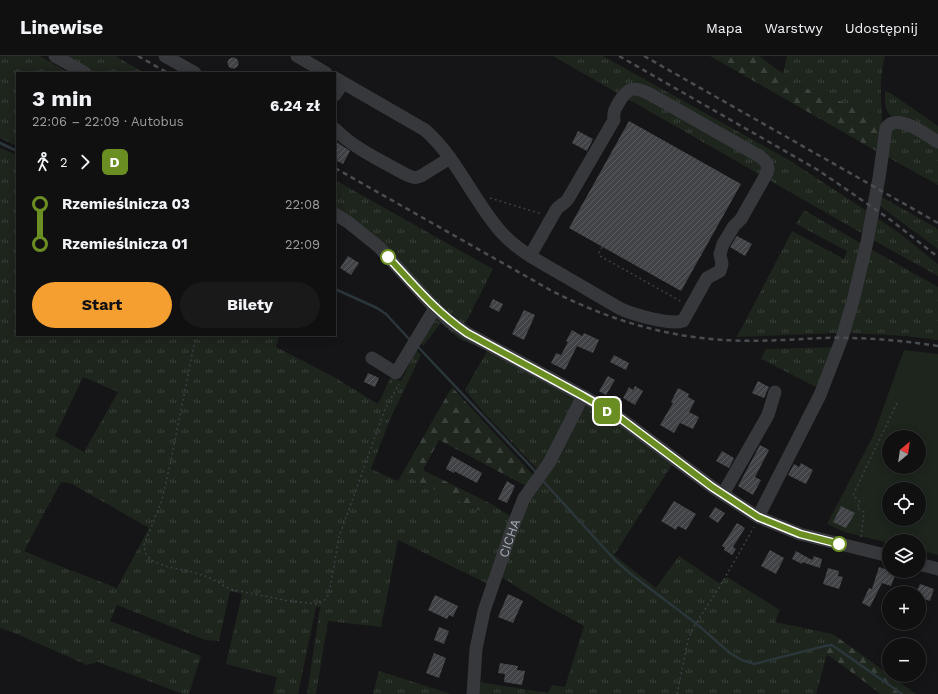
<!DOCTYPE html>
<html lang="pl">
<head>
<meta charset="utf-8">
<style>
  :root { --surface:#101011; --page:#19191a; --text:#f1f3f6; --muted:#9c9d9f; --line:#303031; --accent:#f49f30 }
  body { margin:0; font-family:"Work Sans",sans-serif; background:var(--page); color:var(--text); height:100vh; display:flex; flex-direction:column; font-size:15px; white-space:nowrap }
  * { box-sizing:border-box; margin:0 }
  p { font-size:13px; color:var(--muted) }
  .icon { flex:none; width:22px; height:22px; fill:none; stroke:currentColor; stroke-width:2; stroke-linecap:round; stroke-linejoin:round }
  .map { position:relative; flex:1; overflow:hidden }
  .panel { position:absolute; left:16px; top:16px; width:320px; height:264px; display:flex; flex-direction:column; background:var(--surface); border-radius:0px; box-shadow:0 2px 10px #0003,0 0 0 1px var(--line) }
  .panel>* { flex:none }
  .badge { padding:0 8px; border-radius:6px; font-size:14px; line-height:26px }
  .needle { width:26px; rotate:29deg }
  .buttons { position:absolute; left:882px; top:374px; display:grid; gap:8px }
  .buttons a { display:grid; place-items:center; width:44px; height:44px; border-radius:50%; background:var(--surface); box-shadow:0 2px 10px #0003,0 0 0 1px var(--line); font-size:20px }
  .map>.badge { position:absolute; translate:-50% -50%; box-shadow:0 0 0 2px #fff }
  .legs { display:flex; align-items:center; gap:6px; height:44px; padding:0 16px; font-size:13px }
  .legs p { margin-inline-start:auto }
  .headline { display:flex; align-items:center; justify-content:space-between; height:68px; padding:0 16px }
  h1 { font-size:22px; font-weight:700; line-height:30px }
  .action { display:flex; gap:8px; margin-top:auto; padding:8px 16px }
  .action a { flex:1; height:46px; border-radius:24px; background:var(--accent); color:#111; font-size:16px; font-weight:700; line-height:46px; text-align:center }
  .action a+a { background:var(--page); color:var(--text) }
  ul { padding:0 16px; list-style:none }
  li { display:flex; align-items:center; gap:14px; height:40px; font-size:15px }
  li i { display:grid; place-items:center; width:6px; height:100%; margin:0 5px; background:currentColor }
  li i::after { content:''; width:10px; height:10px; margin:-5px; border:3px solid; border-radius:50%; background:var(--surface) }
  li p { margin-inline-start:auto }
  li:first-child i { background:linear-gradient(#0000 50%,currentColor 0) }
  li:last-child i { background:linear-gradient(currentColor 50%,#0000 0) }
  header { display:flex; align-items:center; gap:24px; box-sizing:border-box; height:56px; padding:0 20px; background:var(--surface); border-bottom:1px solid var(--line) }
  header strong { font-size:19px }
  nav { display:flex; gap:22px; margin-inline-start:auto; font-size:14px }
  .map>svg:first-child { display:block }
</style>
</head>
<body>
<header>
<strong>Linewise</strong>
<nav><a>Mapa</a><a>Warstwy</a><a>Udostępnij</a></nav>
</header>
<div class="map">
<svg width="938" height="638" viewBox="0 0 938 638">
  <defs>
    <pattern id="grass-tufts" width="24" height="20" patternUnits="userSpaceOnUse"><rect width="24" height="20" fill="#1d251d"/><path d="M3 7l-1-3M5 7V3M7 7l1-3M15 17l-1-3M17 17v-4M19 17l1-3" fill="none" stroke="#3b423c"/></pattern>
    <pattern id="forest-firs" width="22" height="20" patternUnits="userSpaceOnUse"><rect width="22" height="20" fill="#1d251d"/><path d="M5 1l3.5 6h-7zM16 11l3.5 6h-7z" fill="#3b423c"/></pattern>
    <pattern id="building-hatch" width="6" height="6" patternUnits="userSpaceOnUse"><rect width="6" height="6" fill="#414347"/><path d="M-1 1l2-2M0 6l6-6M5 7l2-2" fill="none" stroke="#5a5c5f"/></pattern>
  </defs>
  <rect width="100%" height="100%" fill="#151517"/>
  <g fill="url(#grass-tufts)" fill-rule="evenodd">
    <path d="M0,0H40L69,17H17V90L0,82Z"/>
    <path d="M66,0H115L145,17H96Z"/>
    <path d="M553,0H603L789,104L870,157L865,179Z"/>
    <path d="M787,0H885C879,21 881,40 882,61L800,30L783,18Z"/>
    <path d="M885,35L892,38L938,70V82L890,59C884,53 885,43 885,35Z"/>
    <path d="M894,68L938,89V129L884,99Z"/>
    <path d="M0,92L17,99V279H279L276,291L334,321L378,348L391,321L401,325L416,294L421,299L390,363L371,413L398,425L402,418L485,457L491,454L493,449L512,461L490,529L398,484L381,571L328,565L316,638H307L320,551H316L298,638H273L277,621L226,608L242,538L230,535L219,585L205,584L117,549L110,565L201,600L189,638H183L98,606L87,609L17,578L0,572ZM83,321L118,336L84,396L55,380ZM61,426L72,428L149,472L117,532L52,507L24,495Z"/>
    <path d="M335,124L493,213L465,268L451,261L335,153Z"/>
    <path d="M880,140L938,173V193L877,148Z"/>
    <path d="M804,154L862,188L838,277L737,281L792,175L844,203L847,195L796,168Z"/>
    <path d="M876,161L899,177L938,208V220L871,183Z"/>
    <path d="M869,192L938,231V284L906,280L849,277Z"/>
    <path d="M435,263L441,267L442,264L577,343L540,416L485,358L465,334L487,295L458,282L441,267L423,290L420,286Z"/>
    <path d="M836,291L818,332L761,303L766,293Z"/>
    <path d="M584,347L613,364L673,407L614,499L656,532L679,500L719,527L727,521L780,554L775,566L833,578L824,596L827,598L816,638H477L479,626L548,637L552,629L565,631L584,570L546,549L498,519L518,464Z"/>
    <path d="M379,615L451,638H373Z"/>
  </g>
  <g fill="url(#forest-firs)">
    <path d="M710,0H759L800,30L882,61L878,96Z"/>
    <path d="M452,331L535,421L529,428L524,429L439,384L423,414L493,449L491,454L485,457L402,418Z"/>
    <path d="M833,578L916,638H881L824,596Z"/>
  </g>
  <path fill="#1d251d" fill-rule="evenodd" d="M904,294L938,298V499L919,494V485H889V487L844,476L827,468L873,380ZM889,381H919V411H889ZM889,433H919V463H889Z"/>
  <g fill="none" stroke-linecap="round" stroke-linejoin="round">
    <g stroke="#2b363b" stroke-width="2.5">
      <path d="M0,87L17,95"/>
      <path d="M335,233L377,252L386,258L411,285"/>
      <path d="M419,292L537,417"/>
      <path d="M543,425L615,504L632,519L698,569L730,597L742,604L754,608L825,590L832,589L902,638"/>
    </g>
  </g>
  <g fill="url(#building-hatch)">
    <circle cx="233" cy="7" r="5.5"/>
    <path d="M629,65L741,128L681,235L569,172Z"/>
    <path d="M578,75L593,83L587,95L572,87Z"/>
    <path d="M335,85L350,95L343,108L335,104Z"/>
    <path d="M737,180L752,188L745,200L730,191Z"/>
    <path d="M348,200L359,207L351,219L340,212Z"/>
    <path d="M493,243L503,248L499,256L489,251Z"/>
    <path d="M524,254L535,259L524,284L512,278Z"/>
    <path d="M572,274L582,280L584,277L599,284L593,297L577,290L565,314L551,307L556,297L561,299L568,286L566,285Z"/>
    <path d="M614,299L629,307L626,314L610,306Z"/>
    <path d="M368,317L379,322L375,331L364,326Z"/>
    <path d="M608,320L615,324L606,339L599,335Z"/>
    <path d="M758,325L769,331L764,342L752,337Z"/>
    <path d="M635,330L643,335L635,349L623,342L629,331L633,334Z"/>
    <path d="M678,332L689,338L688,341L695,345L689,356L699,361L693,373L680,367L674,377L660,369L673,347L671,346Z"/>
    <path d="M760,389L769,394L755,421L761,424L753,439L738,430Z"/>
    <path d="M722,395L734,402L729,412L716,405Z"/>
    <path d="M452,400L482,417L477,427L454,415V417L446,413Z"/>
    <path d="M801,407L813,414L806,428L788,419L794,408L799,411Z"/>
    <path d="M507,425L515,430L507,447L498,443Z"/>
    <path d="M674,445L696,458L686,474L678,470L676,474L661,465Z"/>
    <path d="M841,450L855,457L846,472L833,466Z"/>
    <path d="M715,451L725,457L718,467L709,461Z"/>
    <path d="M737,467L745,472L733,491L736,493L732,499L724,494L725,492L722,490Z"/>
    <path d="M770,494L784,502L776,518L761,510Z"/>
    <path d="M796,495L812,504L814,500L822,503L820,512L802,506V508L792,503Z"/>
    <path d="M879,511L896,517L891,530L882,527L870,551L862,547L869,532L872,533Z"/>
    <path d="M828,512L839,515L838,520L843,521L839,533L823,528Z"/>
    <path d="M920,528L934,533L930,545L919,541V537H916Z"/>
    <path d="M508,538L523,545L513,567L498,561Z"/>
    <path d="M435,539L458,550L453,561L449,559L447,563L428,554Z"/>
    <path d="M439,571L449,575L444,588L434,584Z"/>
    <path d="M434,597L446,602L439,622L426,617Z"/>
    <path d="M500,607L518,610L517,614L525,615L522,629L504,626L505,618L498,617Z"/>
  </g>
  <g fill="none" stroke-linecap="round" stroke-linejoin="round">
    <g stroke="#3c3f43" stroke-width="1.5" stroke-dasharray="2 3" stroke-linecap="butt">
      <path d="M490,142L542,158"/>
      <path d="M602,191L599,197L600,200L682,246"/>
      <path d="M196,279L170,409L162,444L144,489L145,496L149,502L153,505L168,511L189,515L208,521L230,533L289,545L318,548L326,543L329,538L339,481L385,353L399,328"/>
      <path d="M861,481L864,456L857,452L860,446L853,439L898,345"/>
      <path d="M677,638L688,584L693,572L719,532L754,471"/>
    </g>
    <g stroke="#36383c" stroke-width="13">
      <path d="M55,0L85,17"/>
      <path d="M165,0L195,17"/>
      <path d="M297,0L326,17"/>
      <path d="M335,22L425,74C457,102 473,144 501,176C519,196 544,208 566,221C585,232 603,243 621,253C635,259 669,269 683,265L707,222L720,215L722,208L720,198L723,188L734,170L741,163L767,117L768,113L767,108L764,104L759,100L648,37C632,30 628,32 619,46C615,53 613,56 614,64L568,143C565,148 559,149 556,154L530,200"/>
      <path d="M335,39L343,27"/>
      <path d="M335,73C353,92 382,105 405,118C411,121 415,123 421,120L450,102"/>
      <path d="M335,158L348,166L379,191L435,252L449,265L467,277L583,340L616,359L712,431L758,461L800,478L889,500"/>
      <path d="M372,302L396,317L435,252"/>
      <path d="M723,438L768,359L775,336"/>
      <path d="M758,461L820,339L842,282L853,245L867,186L879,122L886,72C897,56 926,79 938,86"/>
      <path d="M919,508L938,513"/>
      <path id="s1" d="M473,638L476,593L484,555L513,470L524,442L549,407L583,340"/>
    </g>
    <g stroke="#494c51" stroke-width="2.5" stroke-dasharray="5 4" stroke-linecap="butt">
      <path d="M138,0L168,17"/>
      <path d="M619,0L818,114L888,162L938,201"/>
      <path d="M644,0L938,167"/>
      <path d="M335,112L552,235C599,259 649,276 702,282C742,287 783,284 823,282C861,281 900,284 938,290"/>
    </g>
  </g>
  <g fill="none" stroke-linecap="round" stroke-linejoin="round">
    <g stroke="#fff" stroke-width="9">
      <path id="line-1" d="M388,201C414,229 435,255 467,277L583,340L616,359L712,431L758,461L800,478L839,488"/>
    </g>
    <use href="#line-1" stroke="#6b8e23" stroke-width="6"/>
  </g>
  <g fill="#fff" stroke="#6b8e23" stroke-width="2">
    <circle cx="388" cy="201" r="7"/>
    <circle cx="839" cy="488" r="7"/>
  </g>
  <g text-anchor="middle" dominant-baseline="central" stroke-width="4" stroke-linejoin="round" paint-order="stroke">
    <g font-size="13" fill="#a7aeb7" stroke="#101012">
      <text stroke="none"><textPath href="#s1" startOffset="161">CICHA</textPath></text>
    </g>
  </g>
</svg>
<div class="buttons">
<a><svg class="needle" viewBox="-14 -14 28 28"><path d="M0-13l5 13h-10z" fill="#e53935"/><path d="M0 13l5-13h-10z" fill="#9c9d9f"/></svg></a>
<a><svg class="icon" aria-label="locate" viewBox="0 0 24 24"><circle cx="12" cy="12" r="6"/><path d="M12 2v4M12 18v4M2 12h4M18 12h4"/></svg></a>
<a><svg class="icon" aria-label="layers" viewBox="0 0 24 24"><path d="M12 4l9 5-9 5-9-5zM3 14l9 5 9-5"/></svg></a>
<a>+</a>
<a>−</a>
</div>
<b class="badge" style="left:607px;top:355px;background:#6b8e23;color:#fff">D</b>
<section class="panel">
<div class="headline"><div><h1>3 min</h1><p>22:06 – 22:09 · Autobus</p></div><b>6.24 zł</b></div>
<div class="legs"><svg class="icon" aria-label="walk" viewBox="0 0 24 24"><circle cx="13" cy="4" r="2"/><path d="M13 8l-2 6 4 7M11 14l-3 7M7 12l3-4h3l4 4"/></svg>2<svg class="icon" aria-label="forward" viewBox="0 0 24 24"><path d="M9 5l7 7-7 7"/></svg><b class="badge" style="background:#6b8e23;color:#fff">D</b></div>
<ul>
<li><i style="color:#6b8e23"></i><b>Rzemieślnicza 03</b><p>22:08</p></li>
<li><i style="color:#6b8e23"></i><b>Rzemieślnicza 01</b><p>22:09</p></li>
</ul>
<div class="action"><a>Start</a><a>Bilety</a></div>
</section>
</div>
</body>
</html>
